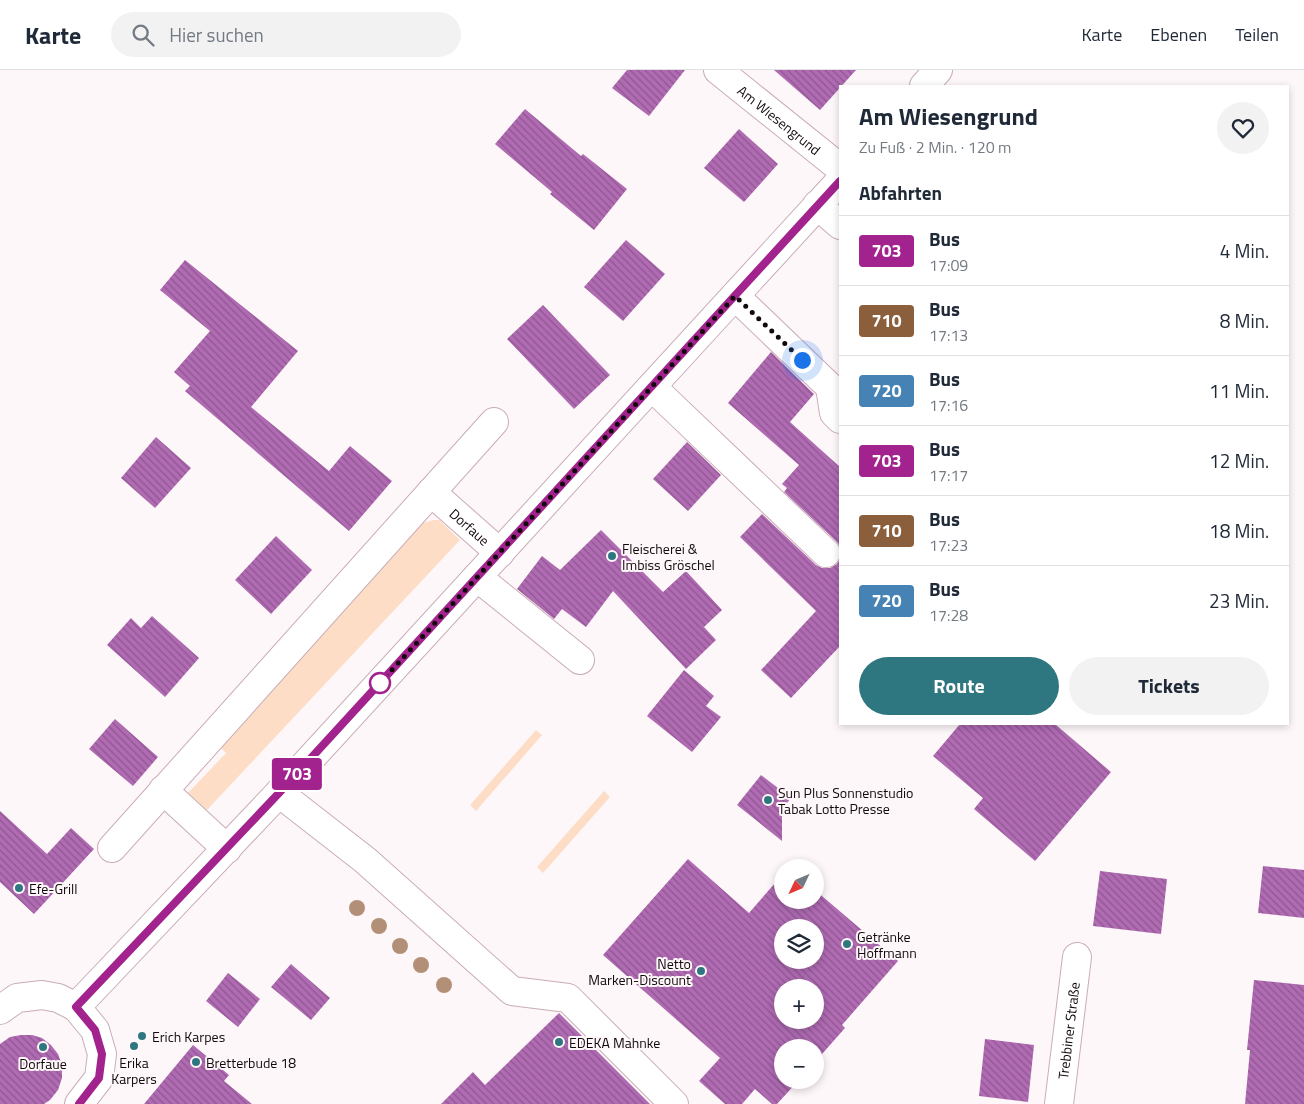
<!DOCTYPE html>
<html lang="de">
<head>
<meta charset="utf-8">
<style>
  :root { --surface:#fff; --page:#f2f2f3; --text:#1f2937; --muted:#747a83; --line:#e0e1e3; --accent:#2f7780 }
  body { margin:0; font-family:"Titillium Web",sans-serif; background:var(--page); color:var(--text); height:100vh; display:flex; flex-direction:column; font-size:19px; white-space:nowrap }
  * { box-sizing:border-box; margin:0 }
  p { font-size:16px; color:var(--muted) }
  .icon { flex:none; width:28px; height:28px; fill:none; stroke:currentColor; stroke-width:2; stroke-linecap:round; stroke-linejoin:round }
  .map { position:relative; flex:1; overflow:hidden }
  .drawer { position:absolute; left:839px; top:15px; width:450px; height:640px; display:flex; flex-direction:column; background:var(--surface); border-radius:0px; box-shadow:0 2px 8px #0003 }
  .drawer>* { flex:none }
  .badge { padding:0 10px; border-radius:4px; font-size:18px; line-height:32px }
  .needle { width:32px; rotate:226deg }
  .fabs { position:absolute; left:774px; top:789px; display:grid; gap:10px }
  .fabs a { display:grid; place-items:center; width:50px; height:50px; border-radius:50%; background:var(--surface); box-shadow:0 2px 8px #0003; font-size:25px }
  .you { position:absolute; width:25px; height:25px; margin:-12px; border:4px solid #fff; border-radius:50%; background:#1a73e8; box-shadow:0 0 0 8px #1a73e833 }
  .map>.badge { position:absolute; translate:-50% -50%; box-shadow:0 0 0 2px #fff }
  h2 { padding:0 20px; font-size:19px; line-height:45px }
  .round { display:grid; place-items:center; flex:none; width:52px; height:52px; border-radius:26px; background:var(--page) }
  .headline { display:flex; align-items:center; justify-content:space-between; height:85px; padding:0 20px }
  h1 { font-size:24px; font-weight:700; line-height:38px }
  .primary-button { display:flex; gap:10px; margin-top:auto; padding:10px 20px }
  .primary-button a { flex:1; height:58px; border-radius:30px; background:var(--accent); color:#fff; font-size:20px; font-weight:700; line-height:58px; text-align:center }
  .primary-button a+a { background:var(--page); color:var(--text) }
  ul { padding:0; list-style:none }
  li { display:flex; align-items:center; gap:15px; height:70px; padding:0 20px; border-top:1px solid var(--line) }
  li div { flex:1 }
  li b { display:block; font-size:19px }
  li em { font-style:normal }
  li .badge { min-width:55px; font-weight:700; text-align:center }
  header { display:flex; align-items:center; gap:30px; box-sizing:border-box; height:70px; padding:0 25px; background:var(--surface); border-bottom:1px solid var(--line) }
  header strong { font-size:24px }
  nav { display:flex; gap:28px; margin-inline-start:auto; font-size:18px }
  .search { width:350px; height:45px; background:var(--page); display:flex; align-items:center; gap:12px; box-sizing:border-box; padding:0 18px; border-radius:28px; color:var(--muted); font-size:19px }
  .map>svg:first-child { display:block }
</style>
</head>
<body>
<header>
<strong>Karte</strong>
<div class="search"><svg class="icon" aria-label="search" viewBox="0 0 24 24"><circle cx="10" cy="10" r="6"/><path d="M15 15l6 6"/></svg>Hier suchen</div>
<nav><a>Karte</a><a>Ebenen</a><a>Teilen</a></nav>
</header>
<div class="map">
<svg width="1304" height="1034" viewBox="0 0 1304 1034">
  <defs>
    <pattern id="building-back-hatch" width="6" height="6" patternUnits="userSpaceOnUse" patternTransform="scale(1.25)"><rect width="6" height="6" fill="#b06bb3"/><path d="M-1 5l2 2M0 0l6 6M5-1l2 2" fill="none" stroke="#8e5690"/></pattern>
  </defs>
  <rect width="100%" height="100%" fill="#fef7f9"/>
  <g fill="#feddc7">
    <path d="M433,450H439L460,470L207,740L188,723L226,683L216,673L420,454Z"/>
    <path d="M536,660L542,665L476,741L470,735Z"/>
    <path d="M604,721L610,727L543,803L537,797Z"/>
  </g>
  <g fill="url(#building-back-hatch)" fill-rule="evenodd">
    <path d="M627,0H685L649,46L612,18Z"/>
    <path d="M774,0H856L820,40Z"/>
    <path d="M525,39L581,86L583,84L627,119L594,160L550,124L552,122L495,74Z"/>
    <path d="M739,59L778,94L744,132L704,98Z"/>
    <path d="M626,170L665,204L623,251L584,217Z"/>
    <path d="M185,190L298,281L251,337L329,401L350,376L392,411L349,461L185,321L190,316L174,302L210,261L160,220Z"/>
    <path d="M543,235L610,305L574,339L507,269Z"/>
    <path d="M771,282L814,324L790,352L840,397V477L837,472L784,422L787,418L782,414L799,395L728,333Z"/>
    <path d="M156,367L191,398L155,438L121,408Z"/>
    <path d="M687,372L721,405L688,441L653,409Z"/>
    <path d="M762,444L816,495L822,498H830L837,494L840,489V576L791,628L761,600L816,541L740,467Z"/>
    <path d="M601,460L663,522L686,501L722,540L704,557L716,570L686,599L613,521L586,557L562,539L554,549L517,519L542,486L560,500Z"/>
    <path d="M276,466L312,500L271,544L235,510Z"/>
    <path d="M152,546L199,588L165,627L107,575L131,548L141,558Z"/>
    <path d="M684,600L714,626L706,636L721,647L692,682L647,646Z"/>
    <path d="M115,649L158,687L133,716L89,679Z"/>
    <path d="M960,654H1055L1111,702L1035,791L974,739L983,728L933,686Z"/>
    <path d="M761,705L791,728L782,739V771L737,735Z"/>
    <path d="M0,741L47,784L71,758L94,779L34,844L0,812Z"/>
    <path d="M688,789L749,843L782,805V830H815V820L898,891L842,955L845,958L815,992V978H782V1010H799L777,1034H772L755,1019L742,1034H725L699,1011L720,988L603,885ZM782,858H815V890H782ZM782,918H815V950H782Z"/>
    <path d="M1263,796L1304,800V848L1258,843Z"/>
    <path d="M1100,801L1167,809L1161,864L1093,856Z"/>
    <path d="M291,894L330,928L311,950L271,917Z"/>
    <path d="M228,903L260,929L238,957L206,931Z"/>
    <path d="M1254,910L1304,915V1034H1245L1250,980H1247Z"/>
    <path d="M559,943L650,1034H441L473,1002L485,1015Z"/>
    <path d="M21,965H32L42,968L51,975L58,984L62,995V1008L58,1020L50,1030L44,1034H0V974L10,967Z"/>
    <path d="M985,969L1034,975L1028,1032L979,1026Z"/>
    <path d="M193,975L229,1005L224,1011L252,1034H144Z"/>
  </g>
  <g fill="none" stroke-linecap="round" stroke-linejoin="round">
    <g stroke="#c9acb6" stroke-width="30">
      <g id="minor">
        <path id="s1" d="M718,0L840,98"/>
        <path d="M924,16L938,0"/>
        <path d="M817,135L840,155"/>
        <path d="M735,226L830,317L834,343L840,349"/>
        <path d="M652,317L826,483"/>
        <path id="s2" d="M431,422L500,483"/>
        <path d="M477,507L580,590"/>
        <path d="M163,720L227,779"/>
        <path d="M279,723L365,790L512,921L568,928L674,1034"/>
        <path d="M112,778L494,352"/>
        <path d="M76,937L279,723L840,111"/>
        <path id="s3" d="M1059,1034L1077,887"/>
      </g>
    </g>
    <g stroke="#c9acb6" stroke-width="30">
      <path id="major" d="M0,940L17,928L42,925L58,928L76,937L95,960L102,984L99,1008L79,1034"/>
    </g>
    <use href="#minor" stroke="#fff" stroke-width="28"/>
    <use href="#major" stroke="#fff" stroke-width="28"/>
  </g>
  <g fill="#b29077">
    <circle cx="357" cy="838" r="8"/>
    <circle cx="379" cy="856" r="8"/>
    <circle cx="400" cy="876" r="8"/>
    <circle cx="421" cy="895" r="8"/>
    <circle cx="444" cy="915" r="8"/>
  </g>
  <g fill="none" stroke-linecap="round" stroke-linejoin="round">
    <g stroke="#fff" stroke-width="11">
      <path id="line" d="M79,1034L99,1008L102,984L95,960L76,937L279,723L840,111"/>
    </g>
    <use href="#line" stroke="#a2238e" stroke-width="8"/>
    <path stroke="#12090c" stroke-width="5" stroke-dasharray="0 9" d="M380,613L735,226L802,290"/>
  </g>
  <g fill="#2f7780" stroke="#fef7f9" stroke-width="2">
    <circle cx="612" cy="486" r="5"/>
    <circle cx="768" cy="730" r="5"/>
    <circle cx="19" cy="818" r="5"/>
    <circle cx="847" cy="874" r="5"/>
    <circle cx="701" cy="901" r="5"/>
    <circle cx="142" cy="966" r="5"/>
    <circle cx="559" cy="972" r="5"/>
    <circle cx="134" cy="976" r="5"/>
    <circle cx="43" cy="977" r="5"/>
    <circle cx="196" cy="992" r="5"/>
  </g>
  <circle fill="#fff" stroke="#a2238e" stroke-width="2.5" cx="380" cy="613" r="10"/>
  <g text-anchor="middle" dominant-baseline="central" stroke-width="4" stroke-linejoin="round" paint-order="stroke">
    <g font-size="14" fill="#12090c" stroke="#fef7f9">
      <text stroke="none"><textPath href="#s1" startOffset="79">Am Wiesengrund</textPath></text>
      <text stroke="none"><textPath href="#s2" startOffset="52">Dorfaue</textPath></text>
      <text stroke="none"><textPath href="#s3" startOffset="74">Trebbiner Straße</textPath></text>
    </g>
    <g font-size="14" fill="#12090c" stroke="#fef7f9" text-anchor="start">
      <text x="622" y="478">Fleischerei &amp;<tspan x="622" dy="16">Imbiss Gröschel</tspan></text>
      <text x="778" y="722">Sun Plus Sonnenstudio<tspan x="778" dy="16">Tabak Lotto Presse</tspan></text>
      <text x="29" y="818">Efe-Grill</text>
      <text x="857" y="866">Getränke<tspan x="857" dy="16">Hoffmann</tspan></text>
      <text x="691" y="893" text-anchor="end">Netto<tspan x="691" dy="16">Marken-Discount</tspan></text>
      <text x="152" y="966">Erich Karpes</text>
      <text x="569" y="972">EDEKA Mahnke</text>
      <text x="134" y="992" text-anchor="middle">Erika<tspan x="134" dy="16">Karpers</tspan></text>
      <text x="206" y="992">Bretterbude 18</text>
      <text x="43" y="993" text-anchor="middle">Dorfaue</text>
    </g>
  </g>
</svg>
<div class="fabs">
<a><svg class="needle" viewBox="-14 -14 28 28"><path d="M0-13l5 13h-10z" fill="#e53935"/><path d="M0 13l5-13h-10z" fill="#747a83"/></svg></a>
<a><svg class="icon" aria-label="layers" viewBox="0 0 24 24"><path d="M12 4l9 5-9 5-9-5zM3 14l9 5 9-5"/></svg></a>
<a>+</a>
<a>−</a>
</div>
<div class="you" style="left:802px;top:290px"></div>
<b class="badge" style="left:297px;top:704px;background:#a2238e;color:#fff">703</b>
<section class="drawer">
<div class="headline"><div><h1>Am Wiesengrund</h1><p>Zu Fuß · 2 Min. · 120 m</p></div><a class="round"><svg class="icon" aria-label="heart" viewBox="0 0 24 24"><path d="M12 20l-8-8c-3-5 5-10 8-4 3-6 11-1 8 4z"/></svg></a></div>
<h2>Abfahrten</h2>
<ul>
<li><span class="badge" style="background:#a2238e;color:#fff">703</span><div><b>Bus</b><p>17:09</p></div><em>4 Min.</em></li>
<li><span class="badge" style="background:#8b5e3c;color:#fff">710</span><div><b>Bus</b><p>17:13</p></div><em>8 Min.</em></li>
<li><span class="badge" style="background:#4682b4;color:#fff">720</span><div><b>Bus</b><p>17:16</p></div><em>11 Min.</em></li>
<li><span class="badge" style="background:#a2238e;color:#fff">703</span><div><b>Bus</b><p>17:17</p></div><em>12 Min.</em></li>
<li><span class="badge" style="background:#8b5e3c;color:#fff">710</span><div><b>Bus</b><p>17:23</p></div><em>18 Min.</em></li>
<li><span class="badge" style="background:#4682b4;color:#fff">720</span><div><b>Bus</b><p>17:28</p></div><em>23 Min.</em></li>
</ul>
<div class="primary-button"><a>Route</a><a>Tickets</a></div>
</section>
</div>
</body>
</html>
